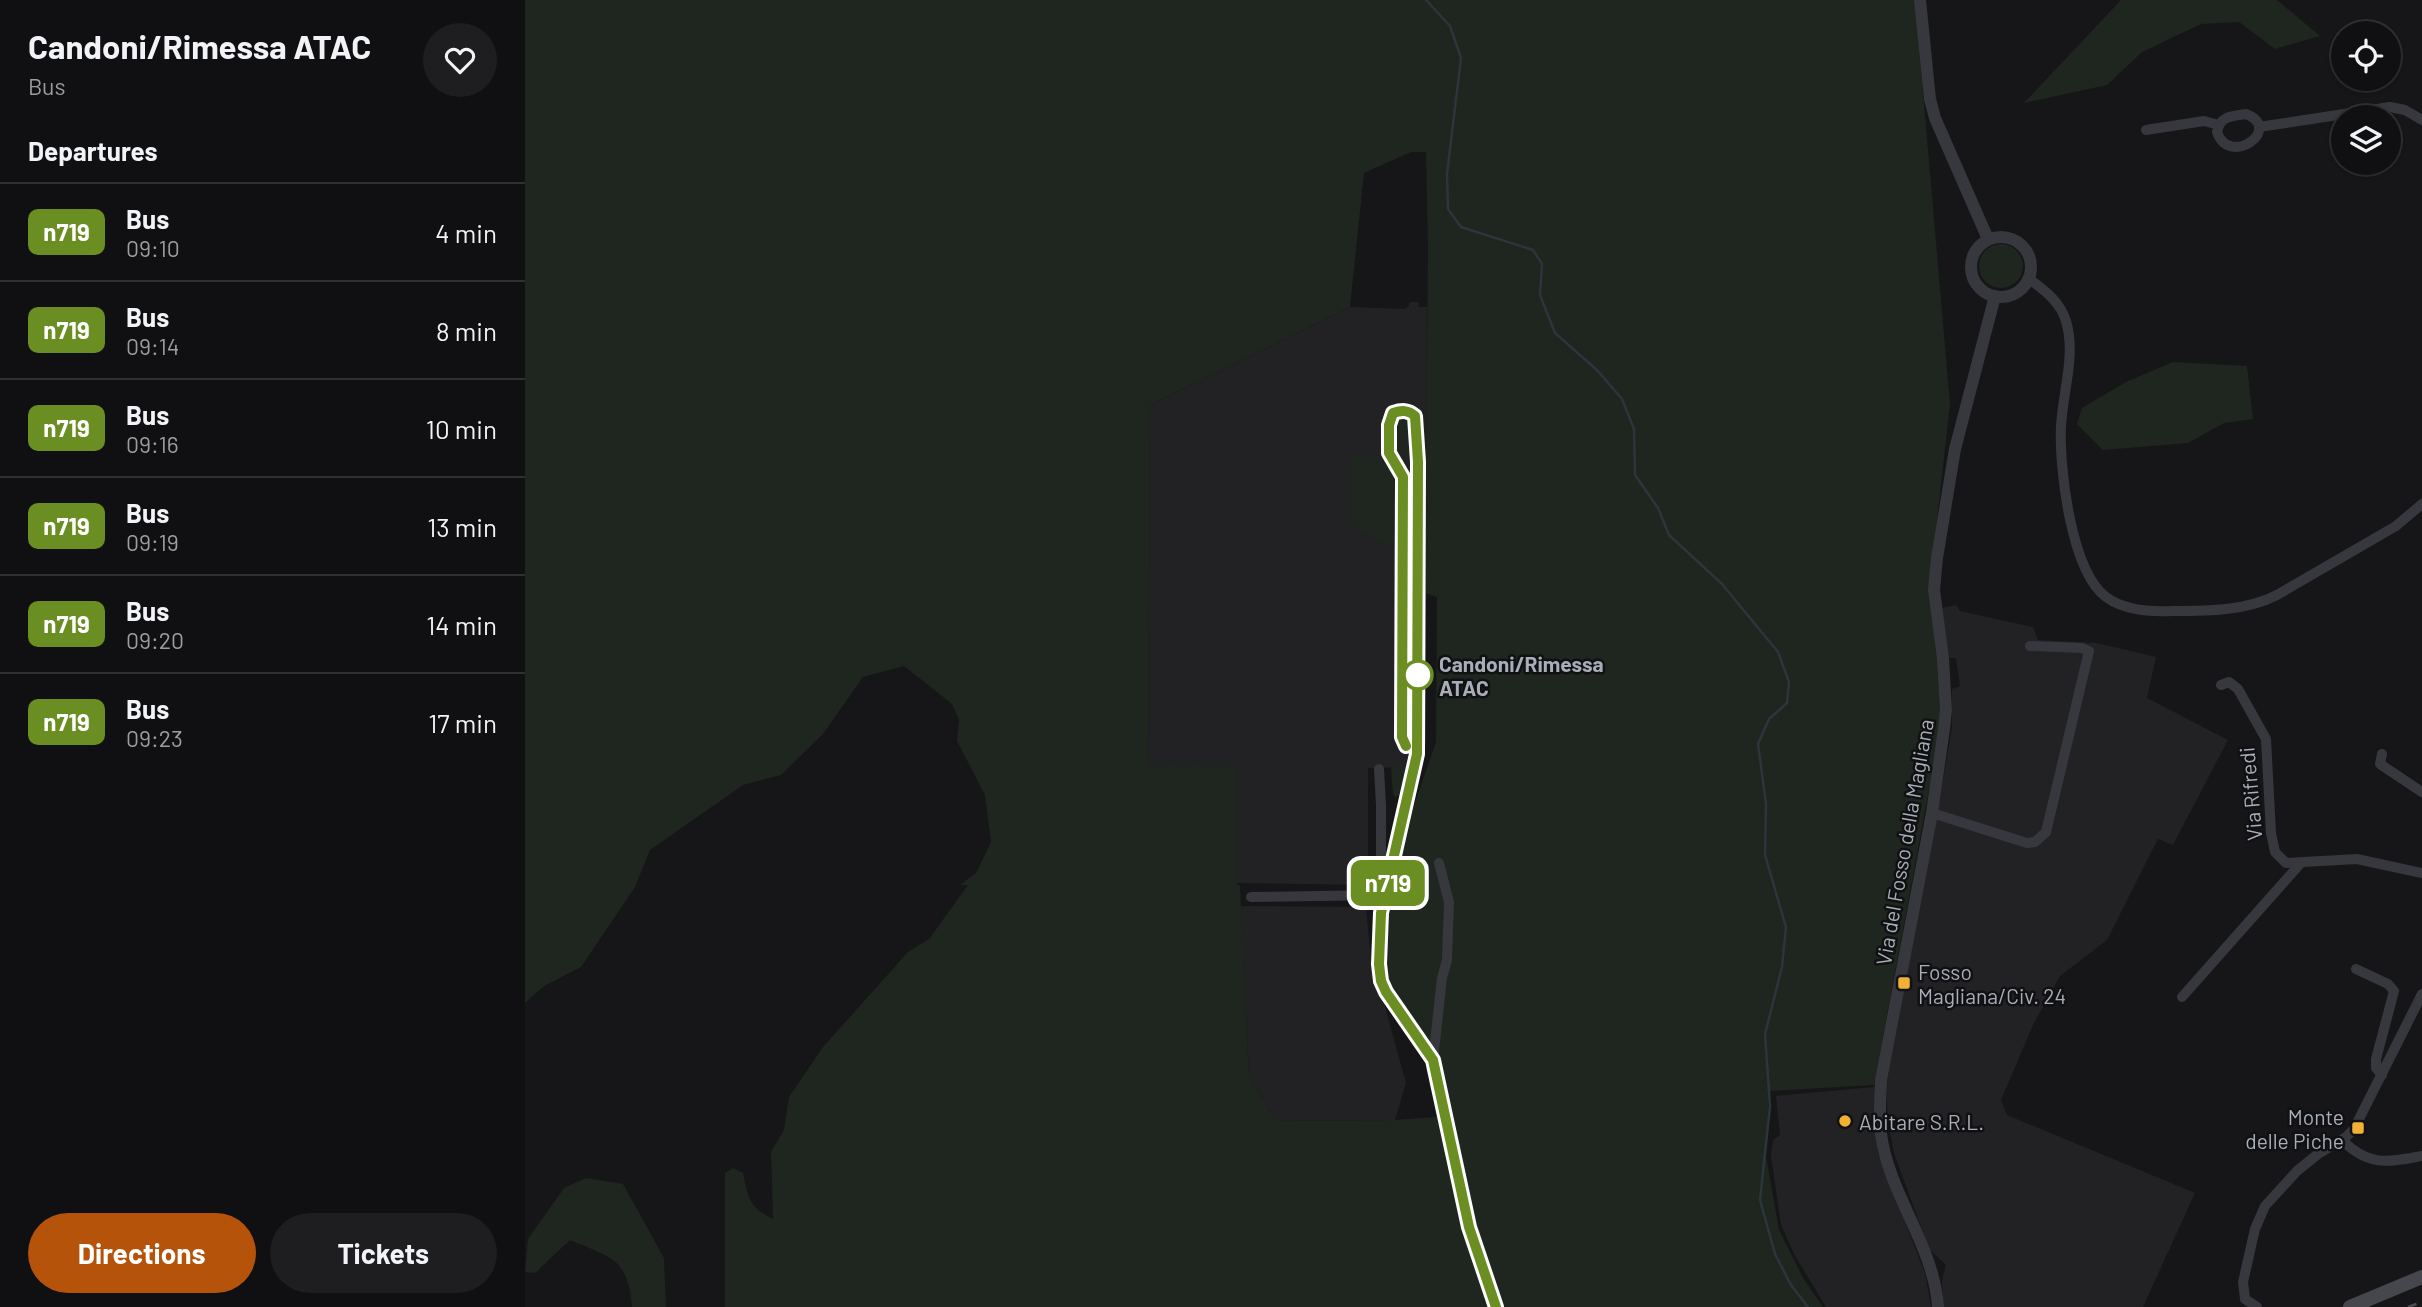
<!DOCTYPE html>
<html lang="en">
<head>
<meta charset="utf-8">
<style>
  :root { --surface:#101012; --page:#1e1e20; --text:#f1f3f6; --muted:#9c9d9f; --line:#303032; --accent:#b45309 }
  body { margin:0; font-family:Barlow,sans-serif; background:var(--page); color:var(--text); height:100vh; display:flex; flex-direction:column; font-size:26px; white-space:nowrap }
  * { box-sizing:border-box; margin:0 }
  p { font-size:23px; color:var(--muted) }
  .icon { flex:none; width:38px; height:38px; fill:none; stroke:currentColor; stroke-width:2; stroke-linecap:round; stroke-linejoin:round }
  .map { position:relative; flex:1; overflow:hidden }
  .details { display:flex; flex-direction:column; background:var(--surface); width:525px }
  .details>* { flex:none }
  .badge { padding:0 14px; border-radius:10px; font-size:24px; line-height:46px }
  .tools { position:absolute; left:1806px; top:21px; display:grid; gap:14px }
  .tools a { display:grid; place-items:center; width:70px; height:70px; border-radius:50%; background:var(--surface); box-shadow:0 2px 5px #0004,0 0 0 2px var(--line); font-size:35px }
  .map>.badge { position:absolute; translate:-50% -50%; box-shadow:0 0 0 4px #fff }
  h2 { padding:0 28px; font-size:26px; line-height:63px }
  .round { display:grid; place-items:center; flex:none; width:74px; height:74px; border-radius:37px; background:var(--page) }
  .overview { display:flex; align-items:center; justify-content:space-between; height:119px; padding:0 28px }
  h1 { font-size:33px; font-weight:700; line-height:52px }
  .cta { display:flex; gap:14px; margin-top:auto; padding:14px 28px }
  .cta a { flex:1; height:80px; border-radius:42px; background:var(--accent); color:#fff; font-size:28px; font-weight:700; line-height:80px; text-align:center }
  .cta a+a { background:var(--page); color:var(--text) }
  ul { padding:0; list-style:none }
  li { display:flex; align-items:center; gap:21px; height:98px; padding:0 28px; border-top:2px solid var(--line) }
  li div { flex:1 }
  li b { display:block; font-size:26px }
  li em { font-style:normal }
  li .badge { min-width:77px; font-weight:700; text-align:center }
  main { display:flex; flex:1; min-height:0 }
  .map>svg:first-child { display:block }
</style>
</head>
<body>
<main>
<section class="details">
<div class="overview"><div><h1>Candoni/Rimessa ATAC</h1><p>Bus</p></div><a class="round"><svg class="icon" aria-label="heart" viewBox="0 0 24 24"><path d="M12 20l-8-8c-3-5 5-10 8-4 3-6 11-1 8 4z"/></svg></a></div>
<h2>Departures</h2>
<ul>
<li><span class="badge" style="background:#6b8e23;color:#fff">n719</span><div><b>Bus</b><p>09:10</p></div><em>4 min</em></li>
<li><span class="badge" style="background:#6b8e23;color:#fff">n719</span><div><b>Bus</b><p>09:14</p></div><em>8 min</em></li>
<li><span class="badge" style="background:#6b8e23;color:#fff">n719</span><div><b>Bus</b><p>09:16</p></div><em>10 min</em></li>
<li><span class="badge" style="background:#6b8e23;color:#fff">n719</span><div><b>Bus</b><p>09:19</p></div><em>13 min</em></li>
<li><span class="badge" style="background:#6b8e23;color:#fff">n719</span><div><b>Bus</b><p>09:20</p></div><em>14 min</em></li>
<li><span class="badge" style="background:#6b8e23;color:#fff">n719</span><div><b>Bus</b><p>09:23</p></div><em>17 min</em></li>
</ul>
<div class="cta"><a>Directions</a><a>Tickets</a></div>
</section>
<div class="map">
<svg width="1897" height="1307" viewBox="0 0 1897 1307">
  <rect width="100%" height="100%" fill="#161618"/>
  <g fill="#222225">
    <path d="M885,302H893L894,307H902L901,743L896,767L843,768V885L712,883L711,770L623,765L625,405L825,307L879,309L883,307Z"/>
    <path d="M1431,605L1435,611L1508,627L1513,640L1572,643L1631,657L1622,698L1703,740L1648,845L1633,839L1582,940L1535,976L1508,1025L1476,1100L1482,1115L1670,1193L1618,1307H1418L1417,1280L1421,1265L1404,1249L1369,1153L1363,1122L1361,1086L1415,799L1427,727V689L1435,686L1431,658H1424L1417,608Z"/>
    <path d="M715,906L841,907L847,972L857,996L881,1083L870,1120L751,1121L724,1075Z"/>
    <path d="M1349,1087V1121L1353,1153L1400,1273L1406,1307H1301L1270,1256L1256,1225L1246,1156L1248,1140L1255,1135L1251,1096Z"/>
  </g>
  <g fill="#1e261f" fill-rule="evenodd">
    <path d="M0,0H1390L1425,404L1406,574L1418,699L1414,736L1349,1085L1244,1091L1241,1156L1254,1230L1278,1278L1298,1307H200V1173L208,1168L218,1173C223,1198 224,1207 248,1219L246,1152L259,1130L264,1097L298,1047L383,952L404,939L443,885H435L451,873L466,842L460,795L432,741L434,720L427,704L379,666L338,677L298,734L256,775L218,785L125,850L110,887L56,967L19,986L0,1003ZM886,152H901L903,247L900,593L912,597L911,742L878,837L865,899L861,968L864,987L869,998L917,1080L925,1116L870,1120L751,1121L724,1075L715,885L712,884V766L623,765L625,405L825,307L839,173Z"/>
    <path d="M1596,0H1752L1795,36L1750,49L1714,22L1676,24L1617,52L1582,85L1499,103Z"/>
    <circle cx="1476" cy="266" r="22"/>
    <path d="M1648,362L1722,366L1728,419L1699,423L1663,443L1578,450L1552,424L1557,408L1601,382Z"/>
    <path d="M882,414L884,416V452L882,455H872L869,453L870,418L872,415Z"/>
    <path d="M826,456L857,457V462L869,470L868,548L825,524Z"/>
    <path d="M884,765L877,794L870,797L868,794L866,769L868,766Z"/>
    <path d="M61,1178L98,1184L139,1258L141,1307H107C103,1257 86,1258 45,1240L10,1273L0,1272L3,1239L39,1188Z"/>
  </g>
  <g fill="none" stroke-linecap="round" stroke-linejoin="round">
    <path stroke="#2c353c" stroke-width="2.5" d="M901,0L925,26L936,58L922,174L923,209L936,227L1008,250L1017,264L1015,295L1030,333L1072,370L1097,399L1109,429L1110,475L1133,508L1144,535L1197,584L1253,652L1264,682L1262,703L1244,719L1233,744L1241,804L1240,855L1261,927L1257,967L1240,1034L1245,1106L1235,1200L1250,1254L1266,1285L1283,1307"/>
    <g stroke="#37383d" stroke-width="10">
      <path d="M1721,114C1759,129 1704,168 1692,132C1695,116 1706,116 1721,114Z"/>
      <path d="M1734,127L1865,107L1880,110L1897,120"/>
      <path d="M1621,130L1679,121L1694,125"/>
      <path d="M1503,278C1519,290 1535,301 1541,321C1551,355 1538,391 1536,426C1534,468 1546,571 1581,597C1600,611 1626,612 1648,611C1682,611 1721,611 1752,595L1871,526L1897,504"/>
      <path d="M1696,685L1704,682L1713,689L1741,739L1746,833L1750,852L1761,863L1832,859L1897,873"/>
      <path d="M1857,754L1855,764L1897,792"/>
      <path d="M854,769L856,805V913L853,944L856,981L870,1007L908,1060L944,1227L971,1307"/>
      <path d="M1407,813L1502,843L1510,842L1521,832L1564,651L1557,648L1505,646"/>
      <path d="M726,897L856,895"/>
      <path d="M1831,969L1863,984L1869,991L1851,1059V1068L1857,1075"/>
      <path d="M1657,997L1775,864"/>
      <path d="M908,1060L917,978L922,960L924,902L914,863"/>
      <path d="M1817,1140C1844,1167 1862,1162 1897,1156"/>
      <path d="M1732,1307L1720,1299L1718,1282L1730,1229L1740,1206L1772,1171L1793,1154L1821,1137L1829,1129L1897,994"/>
    </g>
    <g stroke="#37383d" stroke-width="12">
      <path d="M1395,0L1405,99L1410,118L1463,239"/>
      <circle cx="1476" cy="267" r="30"/>
      <path d="M1413,1307C1409,1245 1364,1195 1356,1134C1354,1116 1355,1098 1356,1080L1407,813L1419,729L1421,710L1418,658L1409,590L1412,558L1430,449L1470,296"/>
    </g>
    <path stroke="#45474d" stroke-width="14" d="M1825,1307L1897,1277"/>
    <path stroke="#4a4c52" stroke-width="2.5" stroke-dasharray="9 7" stroke-linecap="butt" d="M1883,1307L1897,1302"/>
  </g>
  <g fill="none" stroke-linecap="round" stroke-linejoin="round">
    <g stroke="#fff" stroke-width="16">
      <path id="line" d="M881,746L877,737L878,477L864,453V425L868,413C877,410 883,410 890,416L893,462L892,754L856,913L854,964L856,981L861,992L908,1060L944,1227L971,1307"/>
    </g>
    <use href="#line" stroke="#6b8e23" stroke-width="10"/>
  </g>
  <circle fill="#fff" stroke="#6b8e23" stroke-width="3.5" cx="893" cy="675" r="14"/>
  <g fill="#f2b134" stroke="#111113" stroke-width="2.5">
    <rect x="1372" y="976" width="14" height="14" rx="3.5"/>
    <circle cx="1320" cy="1121" r="7"/>
    <rect x="1826" y="1121" width="14" height="14" rx="3.5"/>
  </g>
  <g text-anchor="middle" dominant-baseline="central" stroke-width="5" stroke-linejoin="round" paint-order="stroke">
    <g font-size="21" font-weight="bold" fill="#a8adb8" stroke="#111113" text-anchor="start">
      <text x="914" y="663">Candoni/Rimessa<tspan x="914" dy="24">ATAC</tspan></text>
    </g>
    <g font-size="21" fill="#a8adb8" stroke="#111113">
      <text transform="translate(1725 794) rotate(-95)">Via Rifredi</text>
      <text transform="translate(1379 842) rotate(-80)">Via del Fosso della Magliana</text>
    </g>
    <g font-size="21" fill="#a8adb8" stroke="#111113" text-anchor="start">
      <text x="1393" y="971">Fosso<tspan x="1393" dy="24">Magliana/Civ. 24</tspan></text>
      <text x="1819" y="1116" text-anchor="end">Monte<tspan x="1819" dy="24">delle Piche</tspan></text>
      <text x="1334" y="1121">Abitare S.R.L.</text>
    </g>
  </g>
</svg>
<div class="tools">
<a><svg class="icon" aria-label="locate" viewBox="0 0 24 24"><circle cx="12" cy="12" r="6"/><path d="M12 2v4M12 18v4M2 12h4M18 12h4"/></svg></a>
<a><svg class="icon" aria-label="layers" viewBox="0 0 24 24"><path d="M12 4l9 5-9 5-9-5zM3 14l9 5 9-5"/></svg></a>
</div>
<b class="badge" style="left:863px;top:883px;background:#6b8e23;color:#fff">n719</b>
</div>
</main>
</body>
</html>
